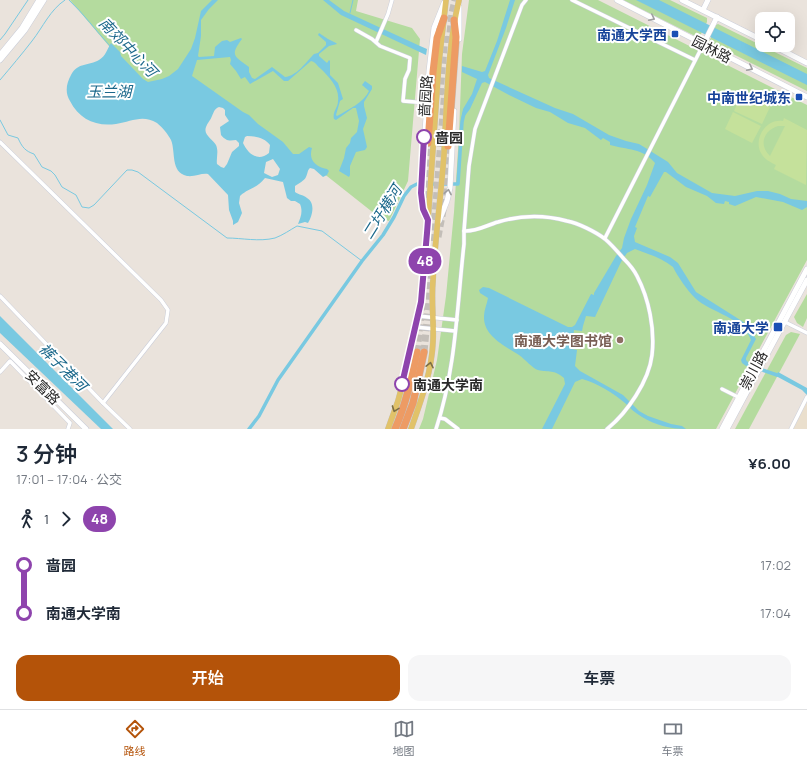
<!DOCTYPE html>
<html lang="zh">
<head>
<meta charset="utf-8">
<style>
  :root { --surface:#fff; --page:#f6f6f7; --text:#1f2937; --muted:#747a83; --line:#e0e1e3; --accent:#b45309 }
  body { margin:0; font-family:Manrope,"Noto Sans SC",sans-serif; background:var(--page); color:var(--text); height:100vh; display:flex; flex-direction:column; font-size:15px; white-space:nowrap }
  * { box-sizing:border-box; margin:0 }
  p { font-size:13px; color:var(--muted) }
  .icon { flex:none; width:22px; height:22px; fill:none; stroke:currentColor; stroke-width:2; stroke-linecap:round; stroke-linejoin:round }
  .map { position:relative; height:429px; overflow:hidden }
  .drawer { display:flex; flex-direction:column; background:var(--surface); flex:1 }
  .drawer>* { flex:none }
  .badge { padding:0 8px; border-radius:13px; font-size:14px; line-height:26px }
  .controls { position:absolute; left:755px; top:12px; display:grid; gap:8px }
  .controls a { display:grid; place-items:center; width:40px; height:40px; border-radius:8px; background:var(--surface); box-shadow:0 4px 16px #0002; font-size:20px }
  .map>.badge { position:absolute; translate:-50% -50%; box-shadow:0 0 0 2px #fff }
  .legs { display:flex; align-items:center; gap:6px; height:44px; padding:0 16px; font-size:13px }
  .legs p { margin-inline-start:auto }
  .overview { display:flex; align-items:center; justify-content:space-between; height:68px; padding:0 16px }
  h1 { font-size:22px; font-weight:600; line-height:30px }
  .primary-button { display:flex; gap:8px; margin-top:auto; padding:8px 16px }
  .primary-button a { flex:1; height:46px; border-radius:12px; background:var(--accent); color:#fff; font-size:16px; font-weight:600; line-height:46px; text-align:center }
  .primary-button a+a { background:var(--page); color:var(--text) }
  ul { padding:0 16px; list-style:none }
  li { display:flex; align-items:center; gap:14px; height:48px; font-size:15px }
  li i { display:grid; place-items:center; width:6px; height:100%; margin:0 5px; background:currentColor }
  li i::after { content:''; width:10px; height:10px; margin:-5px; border:3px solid; border-radius:50%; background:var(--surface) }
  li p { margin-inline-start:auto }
  li:first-child i { background:linear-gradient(#0000 50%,currentColor 0) }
  li:last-child i { background:linear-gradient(currentColor 50%,#0000 0) }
  .tab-bar { display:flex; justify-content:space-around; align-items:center; height:56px; border-top:1px solid var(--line); background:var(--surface); font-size:11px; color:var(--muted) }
  .tab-bar a { display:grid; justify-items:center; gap:2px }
  .tab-bar .active { color:var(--accent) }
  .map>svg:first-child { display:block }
</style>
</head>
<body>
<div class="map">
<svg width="807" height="429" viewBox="0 0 807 429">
  <rect width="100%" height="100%" fill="#eae3dc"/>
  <path fill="#eadfcd" d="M807,402V429H793Z"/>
  <g fill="#b4db9e">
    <path d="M70,0H358L356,11L412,28L420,39L408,181L389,221L380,218L313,165L280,148L208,92L147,91Z"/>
    <path d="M469,0H598L807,105V260L716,429H419L423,419L437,360L446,296L454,212L459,135L462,54Z"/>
    <path d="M623,0H670L705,17L707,18V22L700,36L697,37Z"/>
    <path d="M718,24L807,68V91L709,42L716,25Z"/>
    <path d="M807,294V318L803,327L797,323L794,317Z"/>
    <path d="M791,332L800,334L749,429H735L786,335Z"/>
  </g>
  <g fill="#c5e19b" fill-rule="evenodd">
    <path d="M742,93L770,107L762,124L734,111Z"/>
    <path d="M733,112L761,126L752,143L725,129Z"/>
    <path d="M784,118L807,130L806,185L774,169L776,165C770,162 764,159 761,153C753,139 766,118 783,121ZM778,126H785L770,156C758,145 764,130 778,126Z"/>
  </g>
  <g fill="#79c9e1" fill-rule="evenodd">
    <path d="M212,0H218L209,9L201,20V36L198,56L199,57L214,56L215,47L222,41L227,40L230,42L241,38L242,39C229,56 235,56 249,67V72L252,78L255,79L272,67L285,77C297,76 306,62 314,54L318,53L326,45V42L318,35L319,33L328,39L336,43L337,44L329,46L319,54V56L327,63L329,60L330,61V75L338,83L343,99L340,101L336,115L337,116C348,110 364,102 369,91L362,85L365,81L372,86V89L364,102V106L367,118L363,129L367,147L365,150L356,152L350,166V175L349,177L339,171L344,158L346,148L350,143L351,138L357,132L359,121L356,108H353L336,120L334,119C332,112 338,108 338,101C340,88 329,77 321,69C317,66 316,62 311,61L288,81H284L273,71L250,84L245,77L241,79L236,71L230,64L231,60L230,57L197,60L192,76L243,112L249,115L258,124L283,142L293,154H299L309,147L312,148C308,160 316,167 327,169L329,171L327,175L323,177L314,169L310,168C307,171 308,173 306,177C304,181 299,183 295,186V192C299,195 304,195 307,198C316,203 312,217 308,223L305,222L298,224C301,217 303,211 300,204L295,201H291L287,198L283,182L265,178C256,189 249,188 240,196L239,203L242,213L238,222L233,225V221L229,210L228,195L208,174C201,173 195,177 187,176C170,172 176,152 171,140C168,134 162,127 157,123C142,114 131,122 116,124C96,127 79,119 70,101C65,93 66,84 71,75C78,62 89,66 99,60C106,56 107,49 111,43L120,52L121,56L143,79L148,82L162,79L169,76L178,69L191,49L195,38L201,11ZM219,107L223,108L225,110V115L229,121L220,127L221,135C226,141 229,141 236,140L239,143V146L232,152L227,164L224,168L221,167L217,164C216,158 219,152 216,145C213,139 203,135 206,127C207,123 211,120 212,116C214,112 214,109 219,107ZM247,136C256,136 265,138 270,145L269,153C258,162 248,154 243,143L245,137ZM273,159L280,169L278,175L272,177L264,173L266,162Z"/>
    <path d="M323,0H329L344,11L420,46L427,49L426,55L341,15Z"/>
    <path d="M510,0H515L506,28L488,75L489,78L555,108L573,114L609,135L626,141L639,144L644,147L668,162L677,173L712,193L735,196L757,191H768L780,194L791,199L807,201V207L802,210L783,202L756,197L735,206L729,204V202L725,201L724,204L716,203L707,196L686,187L666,172H664L650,197L648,196L635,227L637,228L634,236L635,242L670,257L678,263L696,292L745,323L756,339L746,358V360L749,363L746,366L742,363L741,360L751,340C743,317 711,313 695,298C687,290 678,277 673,267C662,258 648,254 635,249L627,253L621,262L595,317L586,316L583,326L582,331L574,330L572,349L577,350L575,366L580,371L623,395L639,411L648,416L671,424L682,426L686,429C670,429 655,425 642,417C635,413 630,408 625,403C613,393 597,383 582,379L575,382L552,429H542L565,384L564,378C554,369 549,373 538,370C533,369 525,359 519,355C505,346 483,336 484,316C484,310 487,304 488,298L480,293L479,290L483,287L489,288L568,327H572L575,325L591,294L594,295V293L616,256L622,248L624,238L631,219L647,185L655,163C643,148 627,150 610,145V142L603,138L601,140L585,128L568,123L550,112L536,108L509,95L485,82L482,83L470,109L461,121L463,109L472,94L477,79L462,72V66L482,72L485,71L497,41Z"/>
    <path d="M636,0H659L807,74V85Z"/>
    <path d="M0,316L113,429H101L0,333Z"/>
    <path d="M778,372L807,388V395L802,390L776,376Z"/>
  </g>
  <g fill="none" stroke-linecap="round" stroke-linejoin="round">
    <g stroke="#79c9e1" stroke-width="1">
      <path d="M69,0C84,14 96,31 110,46"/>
      <path d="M350,13L353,0"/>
      <path d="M0,40L5,34L28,0"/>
      <path d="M0,80C11,67 22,54 32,41C43,27 50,10 65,0"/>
      <path d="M0,120L8,135L18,138C22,147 25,151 34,154L42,167L51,171L55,175L62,187L76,195L82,207L89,208L94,205L127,170H132L138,172L227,238C242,238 259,242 275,238C283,235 290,230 297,226L322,231L362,261"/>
    </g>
    <g stroke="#79c9e1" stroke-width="3.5">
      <path d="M748,365L777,375"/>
      <path d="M249,429L259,416L278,380L362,261L383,235L394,217L404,196L411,187L417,184H458L462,122L464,113"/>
    </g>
    <g stroke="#c3beb8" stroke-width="7" stroke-dasharray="7 3.5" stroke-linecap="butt">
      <path d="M449,43L452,13L455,0"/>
      <path d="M440,95L445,36"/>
      <path d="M426,219L425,188L428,143"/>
      <path d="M438,237L444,205L448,146"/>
      <path d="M433,241L445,89"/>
      <path d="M417,352L422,305"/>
      <path d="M424,352L428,310L432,255"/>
    </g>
    <g stroke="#cbced9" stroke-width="4.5">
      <g id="street">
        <path d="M572,0L695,60"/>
        <path d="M356,30L372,39L380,46L410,58L409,70L405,79L403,101L427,103"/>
        <path d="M376,42L388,14L392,0"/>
        <path d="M0,142L161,300L168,310L166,323L103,403"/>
        <path d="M464,231C476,232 487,225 498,222C521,215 545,215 567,221C578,223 596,232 605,239C612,245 618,252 624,259C629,264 634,270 637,276C649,299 655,329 652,355C649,381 627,413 607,429"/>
        <path d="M605,238L703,45"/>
        <path d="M0,296L103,403L130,429"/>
        <path d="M418,316L457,320"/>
        <path d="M785,322L807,333"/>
        <path d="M415,327L455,331"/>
        <path d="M0,372L10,361L70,423L68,429"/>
        <path d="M722,389L740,398"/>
        <path d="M440,418L445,419L458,429"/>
        <path d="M436,429C456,369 457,306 464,244V231L469,166L475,129L522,5L526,0"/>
        <path d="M791,429L807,397"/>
      </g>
    </g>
    <g stroke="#cbced9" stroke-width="6">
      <g id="secondary">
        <path d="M617,0L807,97"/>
        <path d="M682,0L762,40"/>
        <path d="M703,10L708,0"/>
        <path d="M459,39V7"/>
        <path d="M703,45L717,17"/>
        <path d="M772,45L807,63"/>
        <path d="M0,55L22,28L39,0"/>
        <path d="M0,60L25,30L44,0"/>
        <path d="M428,219L423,209L421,193L429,71L434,28L444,3"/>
        <path d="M439,221L447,201L450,188L454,111"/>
        <path d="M0,344L86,429"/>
        <path d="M722,429L807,269"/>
        <path d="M727,429L807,280"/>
      </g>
    </g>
    <g stroke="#c3c3c3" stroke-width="6">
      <g id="primary">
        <path d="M388,429L398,401L405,375L411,341L421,302L428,220L439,62L446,0"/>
        <path d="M411,429C421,401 432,371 433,341C434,321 431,301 433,280C435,238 441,196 444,154C447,103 447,50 459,0"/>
      </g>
    </g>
    <g stroke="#c3c3c3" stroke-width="8">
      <g id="highway">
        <path d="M428,143L433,72L437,38L444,18"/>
        <path d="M448,146L456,37L454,20"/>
        <path d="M395,429C406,404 412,378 417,352"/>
        <path d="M403,429L413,403L424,352"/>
      </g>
    </g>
    <use href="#street" stroke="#fff" stroke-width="3.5"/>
    <use href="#secondary" stroke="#fff" stroke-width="5"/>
    <use href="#primary" stroke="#e1c269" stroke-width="5.5"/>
    <use href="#highway" stroke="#ed9b64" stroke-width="7"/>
  </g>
  <defs><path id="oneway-chevron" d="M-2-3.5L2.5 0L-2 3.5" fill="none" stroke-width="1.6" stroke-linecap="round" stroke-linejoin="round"/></defs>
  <g stroke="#9f9f9f">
    <use href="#oneway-chevron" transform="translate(652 18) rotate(27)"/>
    <use href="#oneway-chevron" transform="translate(750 68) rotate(27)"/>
    <use href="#oneway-chevron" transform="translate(448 192) rotate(-79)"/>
  </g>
  <g stroke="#7c6e46">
    <use href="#oneway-chevron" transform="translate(430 365) rotate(-78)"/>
    <use href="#oneway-chevron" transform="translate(395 409) rotate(110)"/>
  </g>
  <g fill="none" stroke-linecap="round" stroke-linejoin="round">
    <g stroke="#fff" stroke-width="9">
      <path id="line-1" d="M402,384L421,302L427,233L428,220L423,209L421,193L424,137"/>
    </g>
    <use href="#line-1" stroke="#8e44ad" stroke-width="6"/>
  </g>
  <g fill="#1a4fb4" stroke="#fff" stroke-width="1.5">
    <rect x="671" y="30" width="8" height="8" rx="2"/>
    <rect x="795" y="93" width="8" height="8" rx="2"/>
    <rect x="773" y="322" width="10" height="10" rx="2"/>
  </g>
  <g fill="#fff" stroke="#8e44ad" stroke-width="2">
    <circle cx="424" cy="137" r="7"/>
    <circle cx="402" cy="384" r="7"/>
  </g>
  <circle fill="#8d6e63" stroke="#fff" stroke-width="1.5" cx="620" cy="340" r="4"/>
  <g text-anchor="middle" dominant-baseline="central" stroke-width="4" stroke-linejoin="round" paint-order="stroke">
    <g font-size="14" font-weight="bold" fill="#164399" stroke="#fff" text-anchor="end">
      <text x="667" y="34">南通大学西</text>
      <text x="791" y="97">中南世纪城东</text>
      <text x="769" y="327">南通大学</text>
    </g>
    <g font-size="14" fill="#292929" stroke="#fff">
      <text transform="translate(712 49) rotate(27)">园林路</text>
      <text transform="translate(425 96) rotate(-86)">啬园路</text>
      <text transform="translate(753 370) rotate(-62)">崇川路</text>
      <text transform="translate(43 387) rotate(45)">安富路</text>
    </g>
    <g font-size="14" font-weight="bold" fill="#292929" stroke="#fff" text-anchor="start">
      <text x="435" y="137">啬园</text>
      <text x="413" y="384">南通大学南</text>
    </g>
    <g font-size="14" font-weight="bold" fill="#785e54" stroke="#fff" text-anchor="end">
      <text x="612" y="340">南通大学图书馆</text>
    </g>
    <g font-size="15" font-style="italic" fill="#1b688b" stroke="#fff">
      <text transform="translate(128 47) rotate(46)">南郊中心河</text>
      <text x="109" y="91">玉兰湖</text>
      <text transform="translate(382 212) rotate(-58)">二圩横河</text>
      <text transform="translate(63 367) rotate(45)">裤子港河</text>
    </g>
  </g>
</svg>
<div class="controls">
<a><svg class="icon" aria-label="locate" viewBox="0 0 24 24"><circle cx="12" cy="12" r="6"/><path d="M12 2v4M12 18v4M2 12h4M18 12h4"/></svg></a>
</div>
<b class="badge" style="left:425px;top:261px;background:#8e44ad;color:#fff">48</b>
</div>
<section class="drawer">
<div class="overview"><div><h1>3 分钟</h1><p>17:01 – 17:04 · 公交</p></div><b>¥6.00</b></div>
<div class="legs"><svg class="icon" aria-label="walk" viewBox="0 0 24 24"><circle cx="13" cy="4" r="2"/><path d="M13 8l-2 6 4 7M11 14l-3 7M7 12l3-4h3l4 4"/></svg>1<svg class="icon" aria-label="forward" viewBox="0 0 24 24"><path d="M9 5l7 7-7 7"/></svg><b class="badge" style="background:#8e44ad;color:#fff">48</b></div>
<ul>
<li><i style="color:#8e44ad"></i><b>啬园</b><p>17:02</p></li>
<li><i style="color:#8e44ad"></i><b>南通大学南</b><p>17:04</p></li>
</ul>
<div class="primary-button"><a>开始</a><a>车票</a></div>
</section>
<nav class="tab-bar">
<a class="active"><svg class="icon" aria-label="directions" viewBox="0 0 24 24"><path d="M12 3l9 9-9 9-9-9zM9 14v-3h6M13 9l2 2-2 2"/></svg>路线</a>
<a><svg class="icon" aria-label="map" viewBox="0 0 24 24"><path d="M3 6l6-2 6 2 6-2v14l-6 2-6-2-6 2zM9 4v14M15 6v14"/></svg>地图</a>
<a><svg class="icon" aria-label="tickets" viewBox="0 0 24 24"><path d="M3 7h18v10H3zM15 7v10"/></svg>车票</a>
</nav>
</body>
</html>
